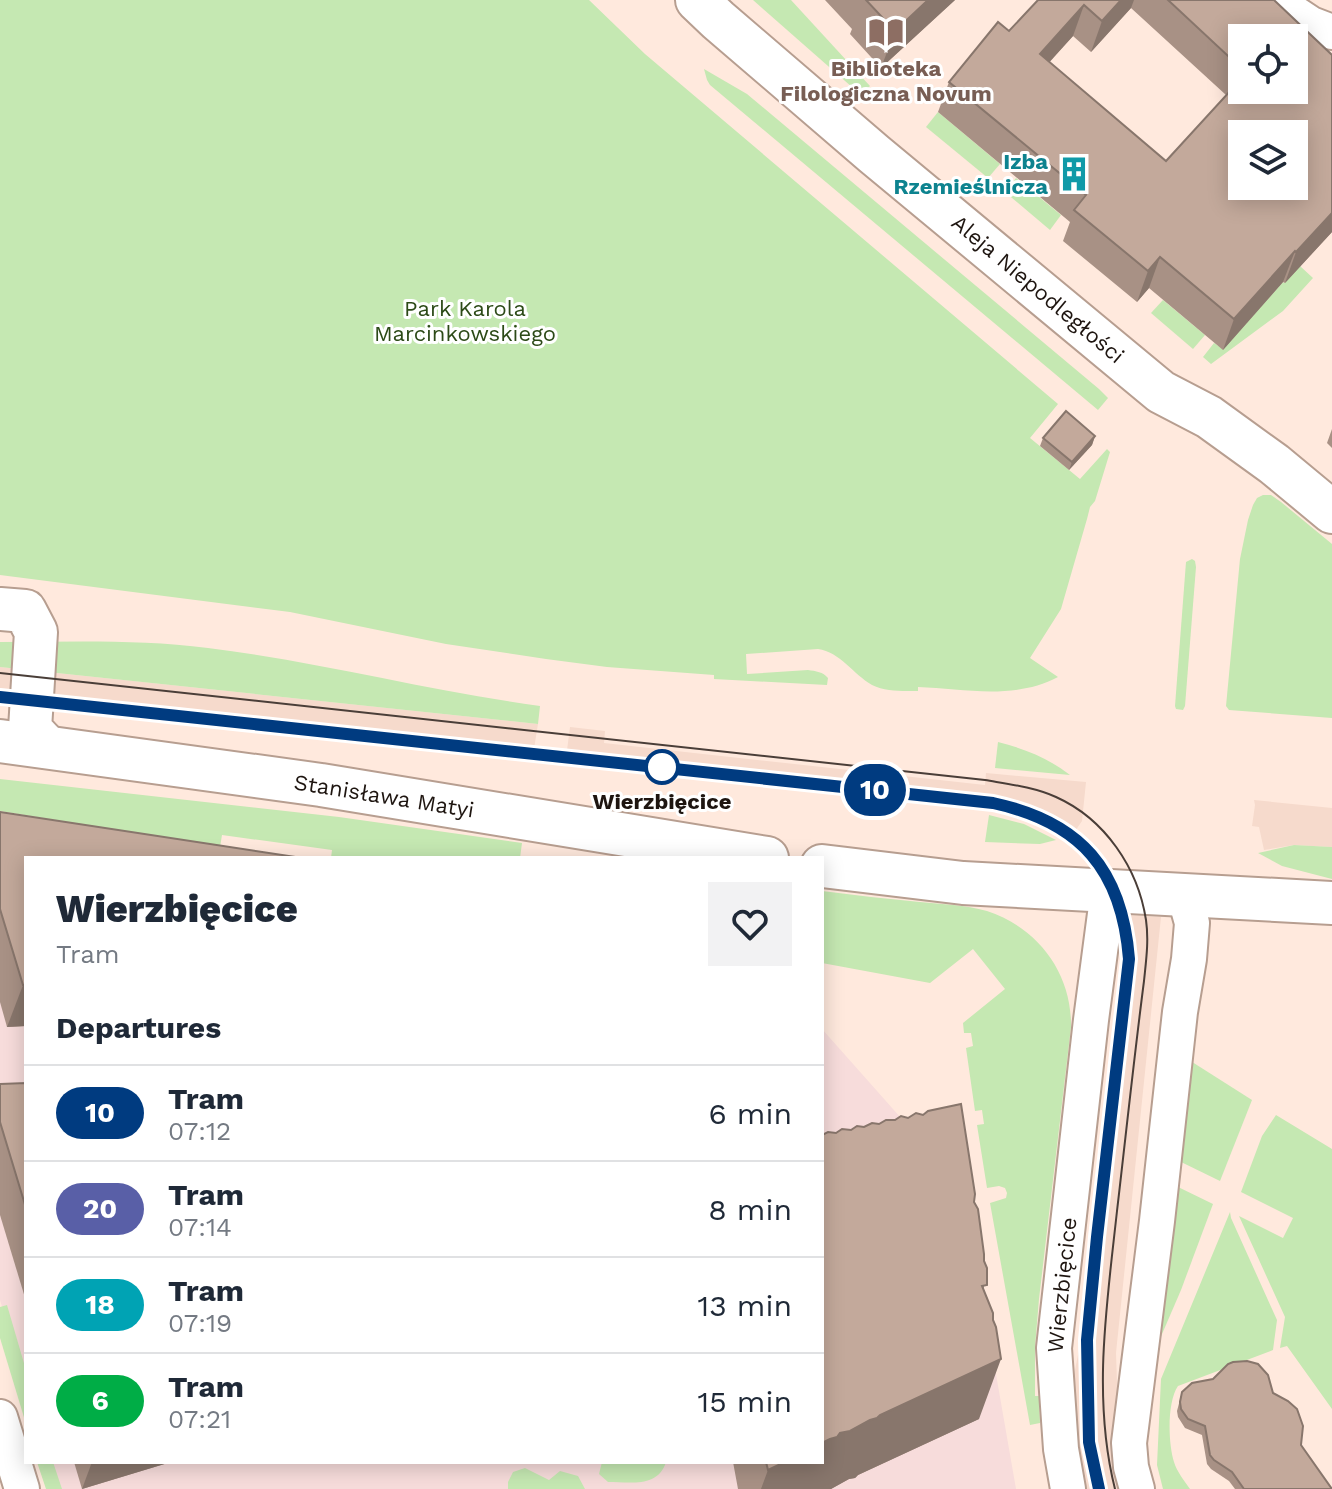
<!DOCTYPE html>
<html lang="en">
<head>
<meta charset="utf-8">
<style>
  :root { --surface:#fff; --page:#f2f2f3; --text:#1f2937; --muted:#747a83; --line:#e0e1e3 }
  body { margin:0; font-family:"Work Sans",sans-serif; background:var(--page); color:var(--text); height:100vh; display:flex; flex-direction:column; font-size:30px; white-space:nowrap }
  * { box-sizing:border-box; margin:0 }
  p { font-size:26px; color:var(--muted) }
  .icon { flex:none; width:44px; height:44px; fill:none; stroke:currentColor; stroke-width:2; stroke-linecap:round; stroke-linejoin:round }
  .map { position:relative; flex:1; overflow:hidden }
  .side { position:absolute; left:24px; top:856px; width:800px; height:608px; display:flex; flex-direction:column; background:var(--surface); border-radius:0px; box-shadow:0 4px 20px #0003 }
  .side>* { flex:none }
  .badge { padding:0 16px; border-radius:26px; font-size:28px; line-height:52px }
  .controls { position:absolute; left:1228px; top:24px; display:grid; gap:16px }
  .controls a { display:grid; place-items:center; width:80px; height:80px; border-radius:0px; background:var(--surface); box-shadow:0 4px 20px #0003; font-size:40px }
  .map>.badge { position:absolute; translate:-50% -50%; box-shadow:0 0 0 4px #fff }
  h2 { padding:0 32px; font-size:30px; line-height:72px }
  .round { display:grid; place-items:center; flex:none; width:84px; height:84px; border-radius:0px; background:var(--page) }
  .summary { display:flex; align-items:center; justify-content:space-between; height:136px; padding:0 32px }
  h1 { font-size:38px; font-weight:800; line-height:60px }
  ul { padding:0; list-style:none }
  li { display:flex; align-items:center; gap:24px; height:96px; padding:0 32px; border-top:2px solid var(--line) }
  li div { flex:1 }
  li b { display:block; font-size:30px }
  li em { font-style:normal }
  li .badge { min-width:88px; font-weight:700; text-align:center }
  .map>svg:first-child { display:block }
</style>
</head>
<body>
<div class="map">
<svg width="1332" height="1489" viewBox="0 0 1332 1489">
  <rect width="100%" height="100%" fill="#ffe9dd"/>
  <g fill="#f7dcdb">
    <path d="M0,856L26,860V1388L0,1300Z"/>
    <path d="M822,1029L956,1180L981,1288L1016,1489H56L48,1462H822Z"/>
  </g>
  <g fill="#f6dacc">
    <path d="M0,667L538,724L532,761L0,706Z"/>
    <path d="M570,727L605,731L604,743L985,785L986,773L1086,782L1082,821L1067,843L1050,831L1031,822L1011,816L989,811L877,798L878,787L602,757L600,769L565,766Z"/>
    <path d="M1254,800L1332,808V847L1294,845L1264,850L1259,827L1252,826L1255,805Z"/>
    <path d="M1126,915L1161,917L1116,1353L1118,1412L1129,1489H1086L1075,1419L1074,1375L1079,1350Z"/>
  </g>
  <g fill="#c5e8b2">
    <path d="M0,0H589L645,54L1058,404L1030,438L1080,479L1107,449L1110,452L1095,501L1090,507L1087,519L1061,609L1030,658L1058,677C1015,700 965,689 918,687V691C902,691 886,692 872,685C853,674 840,652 818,649L746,654L747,674L808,670C816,671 823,672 828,678L827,685L714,679V675L607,667L546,659L446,644L290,612L0,575Z"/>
    <path d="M753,0H791L870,86L861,95Z"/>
    <path d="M704,69L747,94L1099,389L1108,398L1098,410L710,85L707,80Z"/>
    <path d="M938,112L1000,164L988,178L926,127Z"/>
    <path d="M1016,178L1061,215L1050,230L1005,192Z"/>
    <path d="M1300,266L1313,278L1283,311L1211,364L1203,357L1214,343L1223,349L1283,282L1284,283Z"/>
    <path d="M1163,300L1205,335L1193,349L1151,313Z"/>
    <path d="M1263,495H1271L1281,502L1332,544V718L1229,710L1226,706L1240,559L1248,520L1253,505L1257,498Z"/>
    <path d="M1192,559L1195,561L1196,567L1185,706L1183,710L1176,709L1175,706L1186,562Z"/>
    <path d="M0,642C69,642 139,639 208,648C320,662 429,691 540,706L538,724L0,667Z"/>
    <path d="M998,742C1025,749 1048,758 1070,775L995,768Z"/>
    <path d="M0,779L339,817L522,843L520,858H331L332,850L222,835L220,847L0,811Z"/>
    <path d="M989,815L1024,824L1056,840L1040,844L985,842Z"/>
    <path d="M1294,845L1332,847V879L1282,866L1258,853Z"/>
    <path d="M822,891C855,895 887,899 920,902C942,904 965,905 987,911C1038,928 1072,973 1071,1027L1039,1299L1035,1347V1396H1039L1040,1423L1030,1425L990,1203L1006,1198L1007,1193L1005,1188L999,1186L987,1188L977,1125L984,1124L982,1110L975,1111L966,1048L973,1046L971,1033H964L963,1023L1005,989L973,949L930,983L822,963Z"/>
    <path d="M1189,1060L1252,1100L1220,1181L1179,1161Z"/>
    <path d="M1276,1115L1332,1149V1409L1287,1346L1280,1348L1285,1317L1239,1216L1283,1238L1293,1218L1241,1192L1262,1136Z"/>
    <path d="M1176,1186L1213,1204L1181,1290L1156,1348Z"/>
    <path d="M1230,1212L1231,1218L1277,1320L1273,1350L1178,1386C1167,1402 1168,1443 1174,1462C1177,1472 1184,1480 1190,1489H1163L1157,1465L1161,1379Z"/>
    <path d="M7,1305L26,1370V1424L0,1338V1307Z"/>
    <path d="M37,1462H53L62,1489H46Z"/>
    <path d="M602,1462H666C658,1488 630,1482 608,1482L599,1474Z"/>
    <path d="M525,1468L549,1480L560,1471L578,1476L585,1489H508V1482L513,1472Z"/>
  </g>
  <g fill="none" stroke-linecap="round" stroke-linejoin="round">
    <g stroke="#b79e90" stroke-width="38">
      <g id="minor">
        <path d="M1275,0L1311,24L1332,32"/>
        <path d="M0,1417L22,1489"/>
        <path d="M1068,1489L1061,1449L1054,1348L1091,1020L1108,891"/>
        <path d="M1137,1489L1131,1467L1129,1443L1157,1221L1180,1012L1189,959L1192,923L1184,894"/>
      </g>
    </g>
    <g stroke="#b79e90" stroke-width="46">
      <g id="tertiary">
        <path d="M697,0L718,20L874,154L1161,392L1209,417L1274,464L1332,512"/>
        <path d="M0,609L25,611L36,632L30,729L47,747"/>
        <path d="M0,741L321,785L767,858"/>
        <path d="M822,866L963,883L1332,903"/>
      </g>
    </g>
    <use href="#minor" stroke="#fff" stroke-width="34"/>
    <use href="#tertiary" stroke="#fff" stroke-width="42"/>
    <g stroke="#4a3e38" stroke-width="2">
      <path d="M0,673L985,780C1008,784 1034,787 1056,797C1105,819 1138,868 1146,920C1149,941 1146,961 1144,981C1134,1058 1126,1134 1117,1211C1107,1303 1092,1398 1115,1489"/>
      <path d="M0,697L993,803C1080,820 1122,871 1129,959L1087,1340L1089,1442L1099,1489"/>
    </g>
  </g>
  <g fill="#a89185" fill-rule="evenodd">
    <path d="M825,0H955L881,68L850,34L852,29Z"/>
    <path d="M1038,0H1274L1332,232L1285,283L1283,282L1223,350L1149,288L1137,302L1063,241L1070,222L938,112L949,82L1009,31ZM1131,8L1226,95L1166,161L1049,62L1073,36L1091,52ZM1242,38L1294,90H1242Z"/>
    <path d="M1332,429V448L1327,443Z"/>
    <path d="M1095,436L1092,445L1069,470L1040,446L1043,438Z"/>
    <path d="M0,812L302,858L26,1026L7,1027L0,1002Z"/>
    <path d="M26,1083V1301L0,1215V1084Z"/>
    <path d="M974,1202L984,1261V1292L979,1419L858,1475L855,1478L849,1479L831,1489H738L733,1462H822Z"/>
    <path d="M1182,1392L1273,1393L1301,1445L1332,1489H1235L1229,1481L1211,1469L1207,1464L1202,1435L1185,1428L1178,1417L1177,1411Z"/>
    <path d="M74,1462H171L82,1489Z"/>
  </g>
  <g fill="#88766c">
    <path d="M928,0H955L881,68L895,31Z"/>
    <path d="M1121,0H1134L1131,8L1091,52L1102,21Z"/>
    <path d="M1084,5L1073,36L1029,85L1040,54Z"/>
    <path d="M1332,213V232L1285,283L1296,252Z"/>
    <path d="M1295,251L1283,282L1223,350L1234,319Z"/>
    <path d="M1160,257L1149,288L1137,302L1148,271Z"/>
    <path d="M1095,436L1092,445L1069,470L1072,462Z"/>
    <path d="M23,985H26V1026L7,1027Z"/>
    <path d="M1001,1359L979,1419L858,1475L855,1478L849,1479L831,1489H761L768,1470L785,1462H822V1443L840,1433Z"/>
    <path d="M92,1462H171L82,1489Z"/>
  </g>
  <g fill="#c3a99b" stroke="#88766c" stroke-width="2" fill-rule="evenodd">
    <path d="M866,0H928L895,31Z"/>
    <path d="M1038,0H1121L1102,21L1084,5L1040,54L1166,161L1242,78V90H1294V38H1242V69L1168,0H1274L1332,55V213L1296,252L1295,251L1234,319L1160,257L1148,271L1074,210L1086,195L949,82L998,22L1009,31ZM1242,134H1294V186H1242Z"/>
    <path d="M1066,411L1095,436L1072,462L1043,438Z"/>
    <path d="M0,812L302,858H26V985H23L0,909Z"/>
    <path d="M26,1083V1208L0,1122V1084Z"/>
    <path d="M961,1104L975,1194L974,1202L978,1209L984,1254V1261L987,1268V1285L982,1286L993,1313V1320L996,1327L1001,1359L880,1415L877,1418L870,1420L850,1431L840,1433L837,1437L830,1439L822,1443V1135L828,1132L836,1133L842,1129L851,1130L857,1126L864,1127L872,1123L879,1124L886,1120H895L901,1116L908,1118L916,1113L923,1115L928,1111Z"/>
    <path d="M1247,1361L1258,1364L1268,1375L1273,1393L1288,1401L1297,1409L1303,1426L1301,1445L1332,1489H1244L1232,1472L1214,1460L1210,1455L1205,1426L1188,1419L1181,1409L1180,1402L1182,1392L1192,1383L1213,1379L1228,1364L1233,1362Z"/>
    <path d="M766,1462H785L768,1470Z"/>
  </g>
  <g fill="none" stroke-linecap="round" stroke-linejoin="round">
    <g stroke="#fff" stroke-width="18">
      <path id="line" d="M0,697L993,803C1081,822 1122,870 1129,959L1097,1237L1087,1340L1089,1442L1099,1489"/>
    </g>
    <use href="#line" stroke="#003b80" stroke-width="12"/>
  </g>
  <defs>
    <g id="library-bare" transform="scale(2.76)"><path d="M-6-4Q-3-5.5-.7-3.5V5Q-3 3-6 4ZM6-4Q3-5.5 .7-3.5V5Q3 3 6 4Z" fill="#8d6e63" stroke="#fff" stroke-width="2.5" paint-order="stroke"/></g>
    <g id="building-bare" transform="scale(2.76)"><path d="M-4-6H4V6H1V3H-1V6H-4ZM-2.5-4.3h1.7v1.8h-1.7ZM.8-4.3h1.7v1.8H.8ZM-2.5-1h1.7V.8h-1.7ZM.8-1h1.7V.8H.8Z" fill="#0f9aa8" stroke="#fff" stroke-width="2.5" paint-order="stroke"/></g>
  </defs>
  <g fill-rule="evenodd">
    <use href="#library-bare" x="886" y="32"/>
    <use href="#building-bare" x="1074" y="174"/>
  </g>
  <circle fill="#fff" stroke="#003b80" stroke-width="4" cx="662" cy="767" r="16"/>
  <g text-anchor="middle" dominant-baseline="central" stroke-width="6" stroke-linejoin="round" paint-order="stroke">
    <g font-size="22" font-weight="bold" fill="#785e54" stroke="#fff">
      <text x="886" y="68">Biblioteka<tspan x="886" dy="25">Filologiczna Novum</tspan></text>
    </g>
    <g font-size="22" font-weight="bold" fill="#0d838f" stroke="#fff" text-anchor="end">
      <text x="1048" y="161">Izba<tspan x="1048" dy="25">Rzemieślnicza</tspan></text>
    </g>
    <g font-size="22" fill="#1e1510" stroke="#fff">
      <text transform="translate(1038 289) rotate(40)">Aleja Niepodległości</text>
      <text transform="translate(384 796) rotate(9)">Stanisława Matyi</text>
      <text transform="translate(1062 1285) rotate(-84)">Wierzbięcice</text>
    </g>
    <g font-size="22" fill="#2c4a17" stroke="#fff">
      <text x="465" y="308">Park Karola<tspan x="465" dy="25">Marcinkowskiego</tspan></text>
    </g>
    <g font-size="22" font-weight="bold" fill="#1e1510" stroke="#fff">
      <text x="662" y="801">Wierzbięcice</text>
    </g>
  </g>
</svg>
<div class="controls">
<a><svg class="icon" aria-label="locate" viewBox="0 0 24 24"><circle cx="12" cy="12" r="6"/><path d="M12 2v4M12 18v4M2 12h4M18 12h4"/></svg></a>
<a><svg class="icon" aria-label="layers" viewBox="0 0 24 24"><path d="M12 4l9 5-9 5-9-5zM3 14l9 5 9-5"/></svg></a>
</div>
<b class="badge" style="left:875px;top:790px;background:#003b80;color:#fff">10</b>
<section class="side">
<div class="summary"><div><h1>Wierzbięcice</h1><p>Tram</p></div><a class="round"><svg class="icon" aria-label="heart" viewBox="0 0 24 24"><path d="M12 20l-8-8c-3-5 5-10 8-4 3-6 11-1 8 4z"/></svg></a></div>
<h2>Departures</h2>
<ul>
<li><span class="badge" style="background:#003b80;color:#fff">10</span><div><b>Tram</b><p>07:12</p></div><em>6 min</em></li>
<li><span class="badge" style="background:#595fa7;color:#fff">20</span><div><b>Tram</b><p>07:14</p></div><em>8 min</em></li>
<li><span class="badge" style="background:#00a3b4;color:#fff">18</span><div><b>Tram</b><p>07:19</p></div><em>13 min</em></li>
<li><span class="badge" style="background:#00ad46;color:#fff">6</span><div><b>Tram</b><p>07:21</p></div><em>15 min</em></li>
</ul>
</section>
</div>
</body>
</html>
